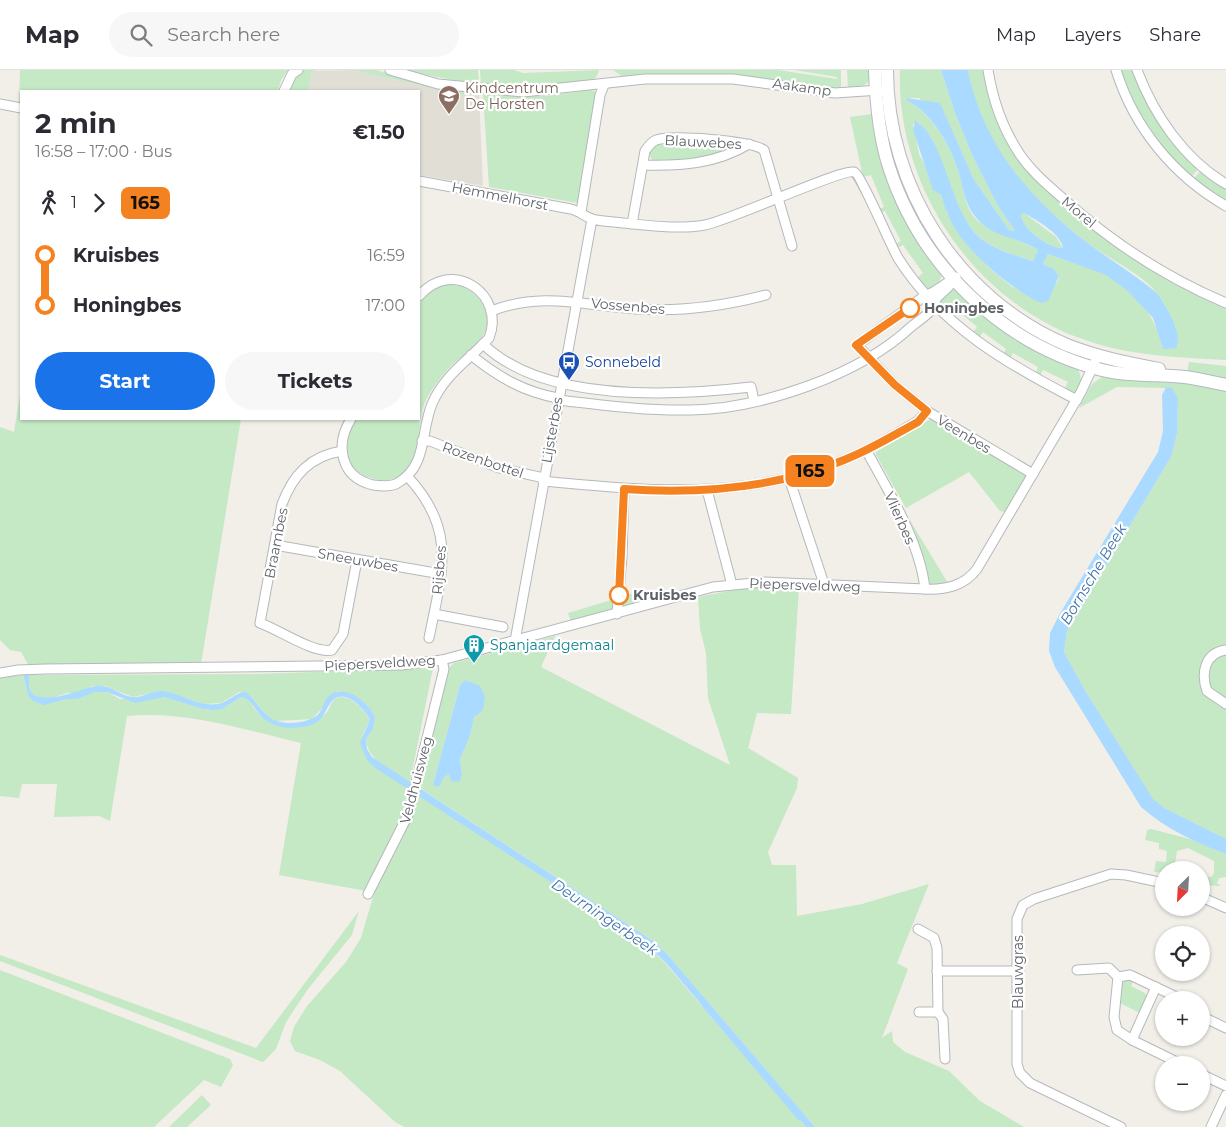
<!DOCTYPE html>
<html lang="en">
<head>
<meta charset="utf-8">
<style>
  :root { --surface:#fff; --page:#f7f7f7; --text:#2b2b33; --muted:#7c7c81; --line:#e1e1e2; --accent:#1a73e8 }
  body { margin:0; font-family:Montserrat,sans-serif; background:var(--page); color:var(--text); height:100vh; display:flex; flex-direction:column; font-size:19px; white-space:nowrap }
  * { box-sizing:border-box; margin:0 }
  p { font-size:16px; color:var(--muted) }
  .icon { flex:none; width:28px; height:28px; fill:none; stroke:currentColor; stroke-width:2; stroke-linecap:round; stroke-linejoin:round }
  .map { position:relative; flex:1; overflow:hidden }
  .drawer { position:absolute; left:20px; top:20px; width:400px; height:330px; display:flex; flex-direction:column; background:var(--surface); border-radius:0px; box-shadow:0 1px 4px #0004 }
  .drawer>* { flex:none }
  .badge { padding:0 10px; border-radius:8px; font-size:18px; line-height:32px }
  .needle { width:32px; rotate:204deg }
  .controls { position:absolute; left:1155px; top:791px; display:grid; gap:10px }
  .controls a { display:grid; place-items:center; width:55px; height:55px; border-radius:50%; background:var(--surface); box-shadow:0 1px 4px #0004; font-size:25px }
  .map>.badge { position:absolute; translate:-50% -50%; box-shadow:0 0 0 2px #fff }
  .legs { display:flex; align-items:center; gap:8px; height:55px; padding:0 15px; font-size:16px }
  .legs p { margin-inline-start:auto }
  .head { display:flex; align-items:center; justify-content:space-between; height:85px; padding:0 15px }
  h1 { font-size:28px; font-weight:700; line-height:38px }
  .cta { display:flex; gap:10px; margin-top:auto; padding:10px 15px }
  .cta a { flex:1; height:58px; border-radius:30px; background:var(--accent); color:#fff; font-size:20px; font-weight:700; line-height:58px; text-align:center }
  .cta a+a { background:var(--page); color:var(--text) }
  ul { padding:0 15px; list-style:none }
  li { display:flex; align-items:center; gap:18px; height:50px; font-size:19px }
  li i { display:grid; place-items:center; width:8px; height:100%; margin:0 6px; background:currentColor }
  li i::after { content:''; width:12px; height:12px; margin:-6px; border:4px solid; border-radius:50%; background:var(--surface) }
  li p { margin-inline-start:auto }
  li:first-child i { background:linear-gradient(#0000 50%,currentColor 0) }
  li:last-child i { background:linear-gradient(currentColor 50%,#0000 0) }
  header { display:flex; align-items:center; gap:30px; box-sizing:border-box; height:70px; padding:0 25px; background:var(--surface); border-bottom:1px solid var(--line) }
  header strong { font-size:24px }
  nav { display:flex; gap:28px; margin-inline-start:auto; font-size:18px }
  .search { width:350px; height:45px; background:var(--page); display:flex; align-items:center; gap:12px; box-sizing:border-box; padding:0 18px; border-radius:28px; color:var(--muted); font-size:19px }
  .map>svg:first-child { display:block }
</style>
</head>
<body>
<header>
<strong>Map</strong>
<div class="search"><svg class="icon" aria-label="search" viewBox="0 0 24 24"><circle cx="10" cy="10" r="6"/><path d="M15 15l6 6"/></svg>Search here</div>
<nav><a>Map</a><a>Layers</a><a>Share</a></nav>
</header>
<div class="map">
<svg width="1226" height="1057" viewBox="0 0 1226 1057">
  <rect width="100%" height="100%" fill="#f1efe8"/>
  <path fill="#e1ded6" d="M352,0L464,25L479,23L483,116L419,105V21H308L312,1Z"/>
  <g fill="#c5e8c5" fill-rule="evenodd">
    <path d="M20,0H288L281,10L278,21H21V33L19,32Z"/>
    <path d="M303,0H319L312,1L308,21H287L288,16Z"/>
    <path d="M352,0H376L429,15L479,23L464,25Z"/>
    <path d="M401,0H478L479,15Z"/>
    <path d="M480,0H514L523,3L599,0C598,5 595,10 590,12C572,19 501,18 481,15Z"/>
    <path d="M613,0H778L837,9V7L794,0H841V19L719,5L664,4L623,7Z"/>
    <path d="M847,0H873C869,16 863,17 848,19Z"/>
    <path d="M900,0H941L955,43L973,87L998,136L1015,161L1009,160L973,108L953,66L919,28H907L906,30C932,44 951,76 959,103C964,120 964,139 979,152C993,163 1021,170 1038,180L1033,191C1015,185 992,179 977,165C948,137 948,87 919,53L913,54L919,84L945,134L947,143L969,177L989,198L1011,216L1041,233L1058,211L1059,206L1054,199L1043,194L1048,184C1067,192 1088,197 1107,205C1134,217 1157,249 1162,277L1178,275C1178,259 1167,236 1157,223C1142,204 1106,187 1086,172C1057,150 1029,123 1007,94C986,67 974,33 968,0H985L999,52L1051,124L1122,181L1195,224L1226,237V290C1175,287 1125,286 1077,267C970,227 896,113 900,0Z"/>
    <path d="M1119,0H1134L1144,24L1200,97L1189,109L1158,75L1130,28Z"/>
    <path d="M591,20L597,22V26L578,133L489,117L483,24L544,26Z"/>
    <path d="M872,44L879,65L942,204L939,213L929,219L923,217L917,208L923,203L903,175L896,179L894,175L901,171L885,141L878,144L876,140L884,137L871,105L863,107L850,47Z"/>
    <path d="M697,71L739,76L693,92L653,91L648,83L656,73Z"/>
    <path d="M1202,100L1226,119V132L1192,110Z"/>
    <path d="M1024,143L1056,167L1063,178C1049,178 1021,159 1021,144Z"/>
    <path d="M457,213C484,225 500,251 475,276C468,283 459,288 452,295C441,306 432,318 425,332C415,355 425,387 404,404C398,409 387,411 379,410C344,404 337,376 357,349H419V234C427,218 440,214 457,213Z"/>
    <path d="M950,220H958L1075,295C1082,304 1085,318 1072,323L1064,320L1068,312L1043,300L1039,307L1035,305L1038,297L1013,283L1009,290L1002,286L1006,279L983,262L978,269L972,264L977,257L955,238L949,244L939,231Z"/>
    <path d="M1189,292L1226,296V310L1187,302Z"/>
    <path d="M1103,306L1159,307L1226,320V769L1164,738L1153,730L1086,622L1064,582L1067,561L1172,385L1177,363L1178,328L1165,318L1117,317L1079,338L1091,315Z"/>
    <path d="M21,319V349H241L201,594L29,596L21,582L10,580L0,570V357L14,362Z"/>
    <path d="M931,349L1031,405L1007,443L1000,441L969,402L906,438L876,385V382L883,378L882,375Z"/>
    <path d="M900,434L949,515L931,516L929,513Z"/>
    <path d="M799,517L791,644L757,643L748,678L798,708L797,718L768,782L772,795H796L797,846L862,834L929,814L897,893L908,899L882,968L892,961L893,972L905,982L949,1001L980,1031L1024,1057H815L668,885L653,871L420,718L448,599L454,593L555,566L541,597L730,695L708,628L706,583L700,559L698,527L744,518ZM465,610L474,646L470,666L460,689L462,705L449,704L433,715L460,615Z"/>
    <path d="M641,521L646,532L571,552L568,543Z"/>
    <path d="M433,598L410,712C392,700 368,692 366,669L373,659L375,647C369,632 353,623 338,621L312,649L276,651L268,647L251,626L239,622L221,633L204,634L161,621L133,627L105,616H93L77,623H67L46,630L34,625L29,619V605L255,604Z"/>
    <path d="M23,605L28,625L54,632L66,629H78L95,622H107L120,629L164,627L203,639L213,640L229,635L241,627C252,629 252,638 260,645C271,654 289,657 303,656C309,655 322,648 326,643C330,639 330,634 334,630C346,619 364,640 370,649L363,664L367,690L408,719C404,735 401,753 393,768C383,786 372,801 366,821L279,805L301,673C245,660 186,640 127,646L110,751L99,746L54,747L57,714H22L19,728L0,726V608Z"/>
    <path d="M418,725L646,874L664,892L806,1057H405L395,1052L340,1001L320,990L295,981L290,971L294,957L307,936L346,892L361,868L376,817L404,765Z"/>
    <path d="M1151,759L1190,769L1226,784V807L1219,808L1217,813L1221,816L1202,815L1205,806L1211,807L1214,803V791L1188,778L1177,781L1174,800H1164V803L1154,802L1156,791L1166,792L1167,781L1159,779V773L1145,770L1147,760Z"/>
    <path d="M359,841L352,865L308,919L286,952L276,979L263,992L0,891V885L256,978Z"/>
    <path d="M0,900L204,979L230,989L233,995L221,1017L204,1010L154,1057H0Z"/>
    <path d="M1129,908L1134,910L1131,916L1145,923L1148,929L1140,943L1120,933V916L1122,911Z"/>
    <path d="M202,1025L211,1035L187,1057H169Z"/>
  </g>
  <g fill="#aadaff" fill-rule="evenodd">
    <path d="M941,0H968C982,73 1028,127 1086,172C1109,189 1134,204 1157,223C1165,234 1184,265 1176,278L1163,279L1153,248L1128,221L1106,205L1048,184L1043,194L1054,199L1059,206L1048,231L1041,233C1010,219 958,176 947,142C944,136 944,131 940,124L933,120L913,60L915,51C944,66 949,137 977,165C991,179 1015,185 1033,191L1038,180C1020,168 995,167 980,152C965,137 964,122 959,103C951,76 932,43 906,30L907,28L940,33L973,108L1009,160L1015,161L998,136L973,87L955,43ZM1024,143C1037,150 1061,164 1063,178C1049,178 1021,159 1021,144Z"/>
    <path d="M1166,317L1172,318L1178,328L1177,363L1172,385L1067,561L1064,582L1086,622L1153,729L1164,738L1226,769V784C1195,772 1166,759 1141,737L1055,597L1049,581L1050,563L1059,545L1158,382L1163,361L1162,325Z"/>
    <path d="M23,604H29V619L34,625C50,633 75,621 92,617C108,612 118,625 132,627C143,628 152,620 163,621C182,624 198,637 218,634C229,632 235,622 246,622C257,630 263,647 277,651C288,655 313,653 320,642C323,637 325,629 329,626C344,612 370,633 375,647L373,659L366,669L367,679L372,687L653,871L668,885L815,1057H806L665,892L646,874L374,697L367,690L360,673L370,649C364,639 346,618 333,630C323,641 326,651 307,656C291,660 271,658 260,645C254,638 251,629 241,627L222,639L213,640L203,639L164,627L135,633L107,622H95L78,629H66L44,635L33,631L28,625Z"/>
    <path d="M465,610L480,616L485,627L483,640L474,647L470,666L460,689L462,705L459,712L451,711L449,704L443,708L439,717L433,715L460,615Z"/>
  </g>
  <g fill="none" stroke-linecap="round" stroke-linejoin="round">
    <path stroke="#aadaff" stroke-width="2.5" d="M701,933L799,1049"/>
    <g stroke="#b5b8bc" stroke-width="11">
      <g id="street">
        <path d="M390,0L438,14L523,22L645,9H733L835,23L880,20"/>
        <path d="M988,0C992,25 1001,53 1014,75C1027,98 1046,114 1066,131C1114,174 1167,208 1226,233"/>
        <path d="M1116,0C1134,58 1174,106 1226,136"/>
        <path d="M1137,0C1154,45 1184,89 1226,114"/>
        <path d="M284,21L292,4L298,0"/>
        <path d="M0,34L21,38"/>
        <path d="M644,95C681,96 716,94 749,74"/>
        <path d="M419,111L571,139C579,141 584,146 592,149C598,151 607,151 614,152C643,155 676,160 705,155C731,150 843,98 854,102C860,103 891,176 898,188C941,256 1007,294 1077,330"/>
        <path d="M581,142L600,25L604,15"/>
        <path d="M632,154L645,81C648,77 651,72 656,70C674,65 749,70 764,80L792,176"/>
        <path d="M956,207C949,211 933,224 926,225L857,275L895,315L927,341L1033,404"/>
        <path d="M491,241C543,221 585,236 637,239C681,242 724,236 766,225"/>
        <path d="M483,274C544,333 673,326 751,317L754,331"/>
        <path d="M471,285C498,307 524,322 558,328"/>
        <path d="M558,330C602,335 645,341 690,340C761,339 860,305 912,256C919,251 930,243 935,236C938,230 933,235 936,229C942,221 950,219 953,209"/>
        <path d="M351,349C335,375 340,407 373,415C381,416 389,417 396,414C428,397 420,363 432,334C444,305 469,290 489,268C506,226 454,186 419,226"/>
        <path d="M422,371H430L499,398L544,408"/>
        <path d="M866,380C889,422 920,472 925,519"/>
        <path d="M342,381C310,386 293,405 282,434L260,553C280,560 314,584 332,580L343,564L357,490"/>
        <path d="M407,406C458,460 442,502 429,568"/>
        <path d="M789,408L824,514"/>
        <path d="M543,411C647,421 744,431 844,390C870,380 894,365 918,351L927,341"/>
        <path d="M707,420L732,515"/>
        <path d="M275,475L441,504"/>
        <path d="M434,544L503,557"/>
        <path d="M617,544L622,487L624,419"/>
        <path d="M515,571L592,149"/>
        <path d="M1226,580C1204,583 1201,604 1207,621L1226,634"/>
        <path d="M0,603L18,600L46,599L402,595L442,590L713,517L764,512L925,519C946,520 964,516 977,499L1081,322L1095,292"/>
        <path d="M368,824L408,745L444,599L442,590"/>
        <path d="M1201,827L1226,838"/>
        <path d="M918,859L934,868L937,878L938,942L943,949L945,989"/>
        <path d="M1077,900L1109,898L1118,907L1130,905L1183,930"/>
        <path d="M937,901H1019"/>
        <path d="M1118,907L1114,947L1117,960L1132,970L1183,995"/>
        <path d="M919,942H938"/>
        <path d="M1201,946L1226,958"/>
        <path d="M1132,970L1156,917"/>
        <path d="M1201,1004L1226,1016"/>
        <path d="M1121,1057L1030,1013L1020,1003L1017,994V849L1023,835L1034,829L1111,804L1126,805L1164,813"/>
        <path d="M1211,1057L1226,1025"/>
      </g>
    </g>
    <g stroke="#b6babf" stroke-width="14">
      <g id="secondary">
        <path d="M875,0C876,33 879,66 889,97C921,196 1002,274 1102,300C1129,307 1158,304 1185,307C1199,309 1212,312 1226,315"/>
        <path d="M887,0C887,118 958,229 1067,275C1097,287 1128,293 1159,299"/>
      </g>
    </g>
    <use href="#street" stroke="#fff" stroke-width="9"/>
    <use href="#secondary" stroke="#fff" stroke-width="12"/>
  </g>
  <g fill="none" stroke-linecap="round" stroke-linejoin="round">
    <g stroke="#fff" stroke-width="11">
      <path id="line-1" d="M619,525L624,419C698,424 774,419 844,390C870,380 894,365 918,352L927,341L895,315L856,275L910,238"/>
    </g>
    <use href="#line-1" stroke="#f58220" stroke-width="8"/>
  </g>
  <defs>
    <g id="school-pin" transform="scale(1.125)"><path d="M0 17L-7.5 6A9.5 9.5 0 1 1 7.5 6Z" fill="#8d6e63" stroke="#fff"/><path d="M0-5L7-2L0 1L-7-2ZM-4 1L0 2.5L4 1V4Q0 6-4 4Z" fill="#fff"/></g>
    <g id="bus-pin" transform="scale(1.125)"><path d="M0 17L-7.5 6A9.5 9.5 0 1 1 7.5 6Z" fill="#1a4fb4" stroke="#fff"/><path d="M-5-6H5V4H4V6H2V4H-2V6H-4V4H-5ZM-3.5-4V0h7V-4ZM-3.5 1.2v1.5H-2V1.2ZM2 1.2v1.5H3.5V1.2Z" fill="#fff"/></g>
    <g id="building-pin" transform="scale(1.125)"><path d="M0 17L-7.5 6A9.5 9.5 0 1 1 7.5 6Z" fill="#0f9aa8" stroke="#fff"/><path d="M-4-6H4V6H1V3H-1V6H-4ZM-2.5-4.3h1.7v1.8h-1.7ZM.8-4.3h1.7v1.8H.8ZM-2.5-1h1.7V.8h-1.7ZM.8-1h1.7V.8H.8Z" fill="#fff"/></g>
  </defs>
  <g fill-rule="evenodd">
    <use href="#school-pin" x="449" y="26"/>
    <use href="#bus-pin" x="569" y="292"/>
    <use href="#building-pin" x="474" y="575"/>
  </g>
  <g fill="#fff" stroke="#f58220" stroke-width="2.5">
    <circle cx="910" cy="238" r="9"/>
    <circle cx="619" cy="525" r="9"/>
  </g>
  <g text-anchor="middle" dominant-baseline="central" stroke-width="4.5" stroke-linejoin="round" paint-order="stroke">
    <g font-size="14" fill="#5f6368" stroke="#fff">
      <text transform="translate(802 17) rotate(8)">Aakamp</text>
      <text transform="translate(703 72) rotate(3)">Blauwebes</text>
      <text transform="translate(500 126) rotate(11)">Hemmelhorst</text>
      <text transform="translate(1079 142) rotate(40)">Morel</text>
      <text transform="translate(628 236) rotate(5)">Vossenbes</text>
      <text transform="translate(552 360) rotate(-80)">Lijsterbes</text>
      <text transform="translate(964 364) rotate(31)">Veenbes</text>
      <text transform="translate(483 390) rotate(19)">Rozenbottel</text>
      <text transform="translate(900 448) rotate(66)">Vlierbes</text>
      <text transform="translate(276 473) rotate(-79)">Braambes</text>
      <text transform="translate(358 490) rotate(10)">Sneeuwbes</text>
      <text transform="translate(439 500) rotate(-85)">Rijsbes</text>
      <text transform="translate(805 515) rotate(2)">Piepersveldweg</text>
      <text transform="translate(380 593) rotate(-3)">Piepersveldweg</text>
      <text transform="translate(416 710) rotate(-75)">Veldhuisweg</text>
      <text transform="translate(1018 902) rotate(-90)">Blauwgras</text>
    </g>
    <g font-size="14" fill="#785e54" stroke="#fff" text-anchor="start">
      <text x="465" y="18">Kindcentrum<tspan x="465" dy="16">De Horsten</tspan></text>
    </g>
    <g font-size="14" font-weight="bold" fill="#5f6368" stroke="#fff" text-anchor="start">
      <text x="924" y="238">Honingbes</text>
      <text x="633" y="525">Kruisbes</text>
    </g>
    <g font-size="14" fill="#164399" stroke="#fff" text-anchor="start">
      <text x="585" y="292">Sonnebeld</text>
    </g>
    <g font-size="14" fill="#0d838f" stroke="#fff" text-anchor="start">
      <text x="490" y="575">Spanjaardgemaal</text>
    </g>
    <g font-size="15" font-style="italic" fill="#4174aa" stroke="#fff">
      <text transform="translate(1093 504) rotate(-59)">Bornsche Beek</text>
      <text transform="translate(605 847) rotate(34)">Deurningerbeek</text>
    </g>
  </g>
</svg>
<div class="controls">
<a><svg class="needle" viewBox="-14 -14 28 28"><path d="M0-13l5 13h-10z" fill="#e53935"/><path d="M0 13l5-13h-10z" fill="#7c7c81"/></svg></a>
<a><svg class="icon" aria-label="locate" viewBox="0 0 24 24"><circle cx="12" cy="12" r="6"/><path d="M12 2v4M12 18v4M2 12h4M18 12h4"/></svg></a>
<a>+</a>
<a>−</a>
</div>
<b class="badge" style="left:810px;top:401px;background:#f58220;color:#111">165</b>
<section class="drawer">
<div class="head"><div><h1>2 min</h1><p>16:58 – 17:00 · Bus</p></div><b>€1.50</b></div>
<div class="legs"><svg class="icon" aria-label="walk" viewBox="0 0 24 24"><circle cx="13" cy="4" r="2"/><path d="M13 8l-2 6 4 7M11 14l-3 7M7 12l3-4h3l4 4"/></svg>1<svg class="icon" aria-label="forward" viewBox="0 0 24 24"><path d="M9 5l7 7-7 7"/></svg><b class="badge" style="background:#f58220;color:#111">165</b></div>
<ul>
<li><i style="color:#f58220"></i><b>Kruisbes</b><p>16:59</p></li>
<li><i style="color:#f58220"></i><b>Honingbes</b><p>17:00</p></li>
</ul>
<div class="cta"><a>Start</a><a>Tickets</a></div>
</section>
</div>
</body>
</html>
